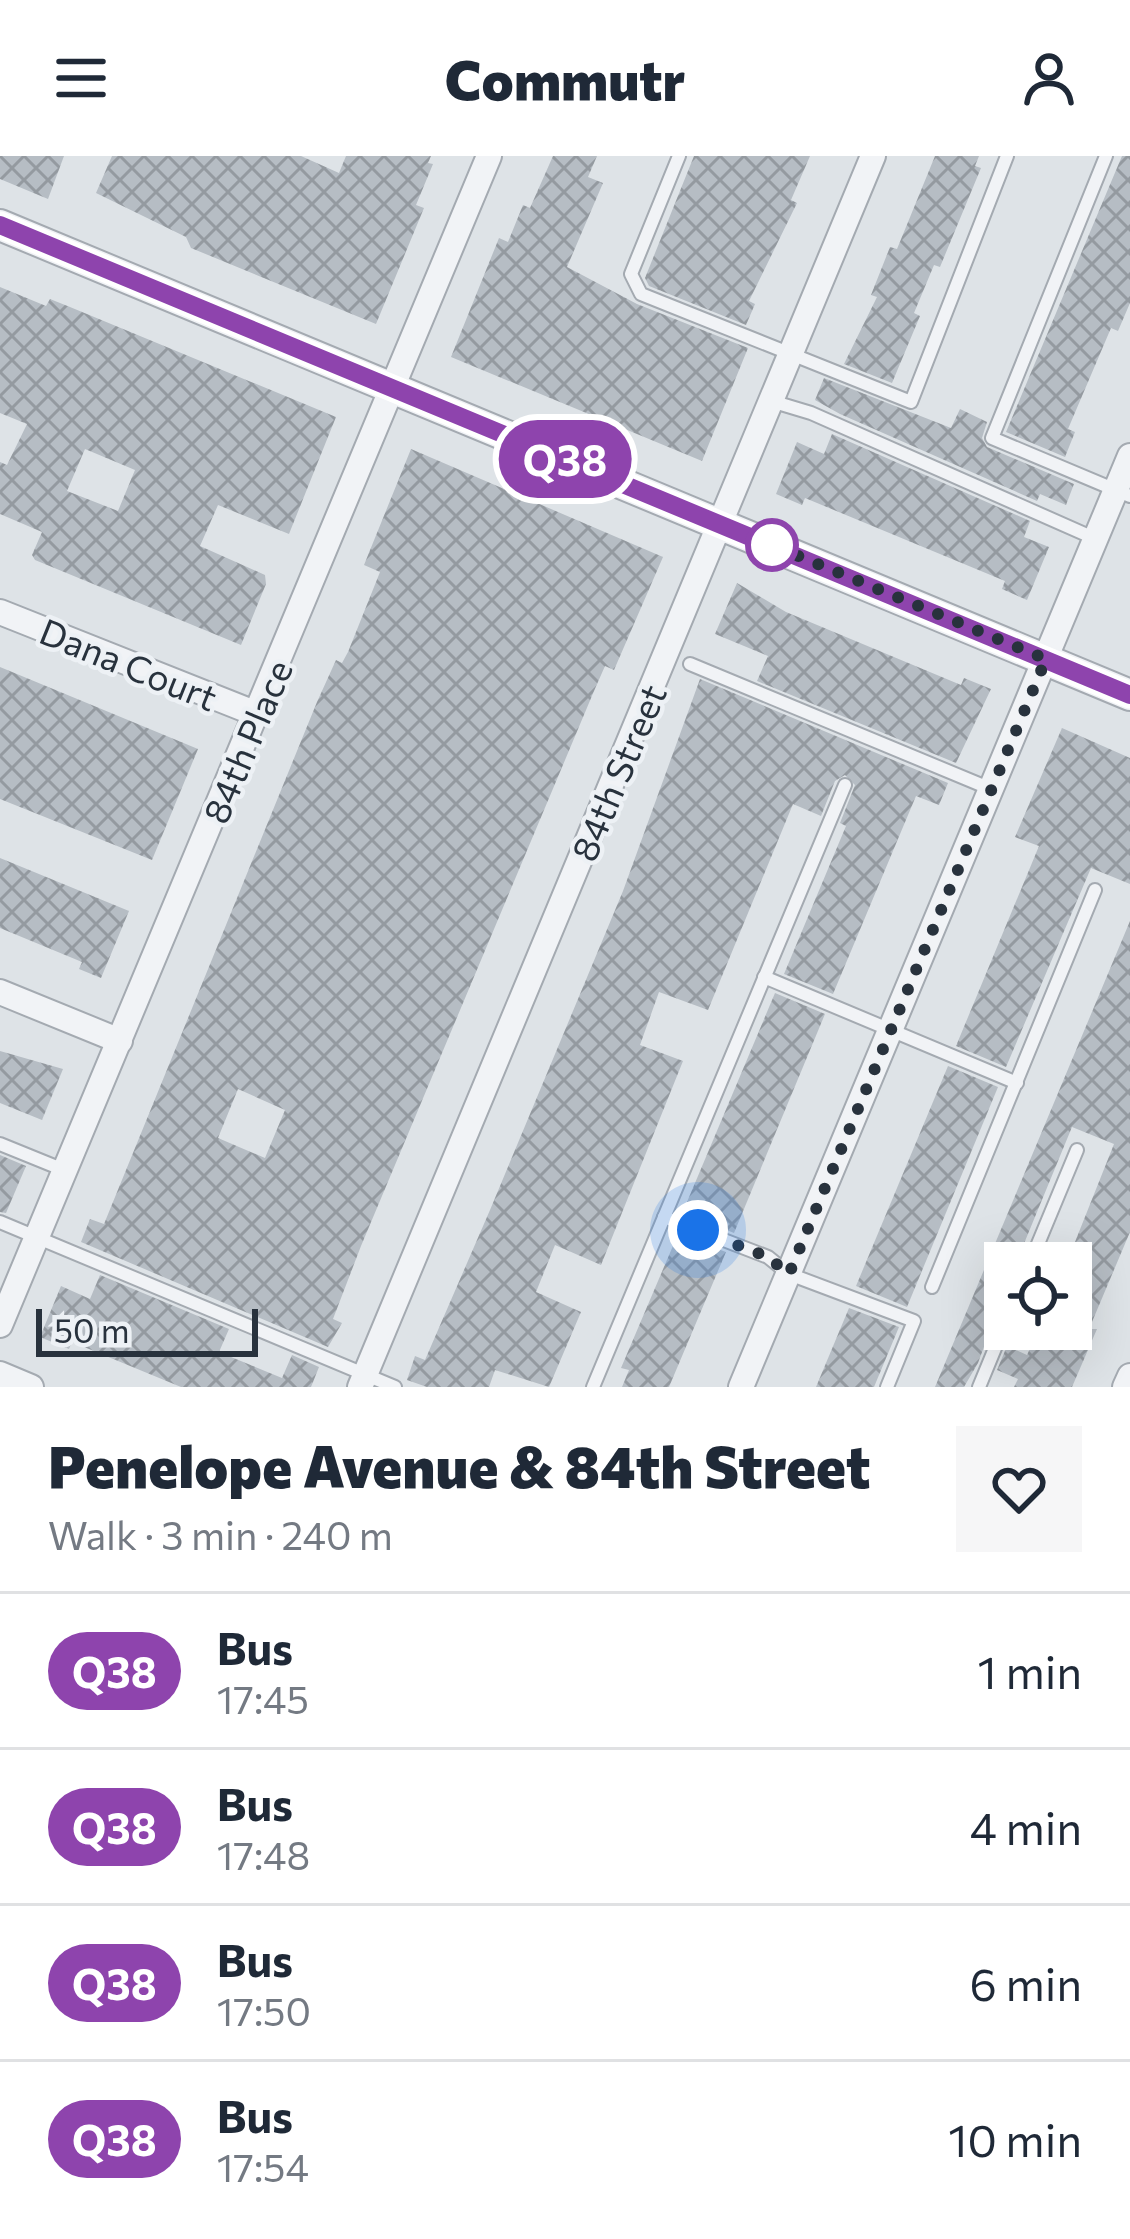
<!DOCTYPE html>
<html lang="en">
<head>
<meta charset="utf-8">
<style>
  :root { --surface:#fff; --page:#f6f6f7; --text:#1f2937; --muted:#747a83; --line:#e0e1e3 }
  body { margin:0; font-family:Commissioner,sans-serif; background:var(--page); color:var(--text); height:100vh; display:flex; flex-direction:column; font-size:45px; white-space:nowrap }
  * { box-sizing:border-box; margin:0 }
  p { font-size:39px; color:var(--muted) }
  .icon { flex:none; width:66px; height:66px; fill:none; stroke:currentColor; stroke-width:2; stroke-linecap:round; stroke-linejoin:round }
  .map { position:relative; height:1231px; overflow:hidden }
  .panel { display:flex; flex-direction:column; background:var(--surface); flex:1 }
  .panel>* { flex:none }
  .badge { padding:0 24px; border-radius:39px; font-size:42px; line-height:78px }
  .buttons { position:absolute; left:984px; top:1086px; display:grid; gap:24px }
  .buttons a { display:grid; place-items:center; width:108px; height:108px; border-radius:0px; background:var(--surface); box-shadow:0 12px 48px #0002; font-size:60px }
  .scale { position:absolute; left:36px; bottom:30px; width:222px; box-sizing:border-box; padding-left:12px; border:6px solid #28323d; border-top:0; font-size:33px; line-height:42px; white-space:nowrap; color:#28323d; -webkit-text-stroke:9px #edf1f5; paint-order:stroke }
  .you { position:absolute; width:60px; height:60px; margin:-30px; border:9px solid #fff; border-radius:50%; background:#1a73e8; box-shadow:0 0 0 18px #1a73e833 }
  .map>.badge { position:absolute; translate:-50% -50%; box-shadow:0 0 0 6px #fff }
  .round { display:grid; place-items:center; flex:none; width:126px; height:126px; border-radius:0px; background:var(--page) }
  .overview { display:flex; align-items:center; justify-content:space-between; height:204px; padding:0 48px }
  h1 { font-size:57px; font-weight:800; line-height:90px }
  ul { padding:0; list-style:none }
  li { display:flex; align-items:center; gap:36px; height:156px; padding:0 48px; border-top:3px solid var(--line) }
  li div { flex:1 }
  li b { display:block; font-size:45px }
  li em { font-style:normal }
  li .badge { min-width:132px; font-weight:700; text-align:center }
  header { display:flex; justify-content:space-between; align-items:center; height:156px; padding:0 48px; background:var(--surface); font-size:54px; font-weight:800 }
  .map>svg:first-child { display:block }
</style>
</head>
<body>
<header><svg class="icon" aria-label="menu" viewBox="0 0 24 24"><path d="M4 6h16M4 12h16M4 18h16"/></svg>Commutr<svg class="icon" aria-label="person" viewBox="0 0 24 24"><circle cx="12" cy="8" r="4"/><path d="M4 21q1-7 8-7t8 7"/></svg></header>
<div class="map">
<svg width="1130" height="1231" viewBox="0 0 1130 1231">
  <defs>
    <pattern id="building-cross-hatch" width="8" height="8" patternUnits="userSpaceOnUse" patternTransform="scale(3)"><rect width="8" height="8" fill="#b6bdc4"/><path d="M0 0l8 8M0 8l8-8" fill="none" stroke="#949aa0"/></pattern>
  </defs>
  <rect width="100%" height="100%" fill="#dee3e7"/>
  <g fill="url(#building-cross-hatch)" fill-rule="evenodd">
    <path d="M0,0H64L48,43L0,23Z"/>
    <path d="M112,0H301L339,17L346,0H431L428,7L433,8L416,49L424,52L376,168L191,92L186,81L96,37Z"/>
    <path d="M553,0H597L588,21L603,27L567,111L637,148L748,192L702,305L451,201L499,82L508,86L523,49L530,52Z"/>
    <path d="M694,0H810L791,44L797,47L749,145L755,148L746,169L649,130L645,122Z"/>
    <path d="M935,0H979L975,10L981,12L940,111L934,109L914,157L920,160L892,227L844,208L877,141L871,139L890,91L897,93Z"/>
    <path d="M1122,0H1130V147L1118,175L1111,172L1068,273L1075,276L1065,301L1006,276Z"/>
    <path d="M0,131L46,150L50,143L70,151L336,261L289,378L218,349L200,390L265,419L266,428L241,489L35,404L32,399L42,376L0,358V306L7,309L27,268L0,257ZM85,293L135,314L118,355L67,335Z"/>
    <path d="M824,222L951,272L960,253L987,266L982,282L987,291L1074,328L1066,349L1040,338L1037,345L840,258L815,244Z"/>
    <path d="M832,278L1030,365L1024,381L1049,391L1027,444L1002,433L1005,425L805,342L802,349L776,338L797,286L824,298Z"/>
    <path d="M411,293L663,401L614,514L605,510L594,535L361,1090L333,1163L342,1167L328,1191L81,1086L90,1063L104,1068L317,546L336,504L342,507L348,496L380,416L364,409ZM238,933L285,954L265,1002L218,982Z"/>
    <path d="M737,427L786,456L961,529L964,522L991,533L956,607L757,525L768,500L715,478Z"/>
    <path d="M0,511L198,593L152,704L0,643Z"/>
    <path d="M700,523L948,627L939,649L916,640L833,838L784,818L846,670L840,667L855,629L845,619L835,625L821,660L793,648L708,854L659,836L640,889L683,905L601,1109L555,1089L536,1136L581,1156L549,1231L495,1214L489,1231H427L407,1224L415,1200L425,1204L490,1054L623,735Z"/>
    <path d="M1062,572L1130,602V728L1091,712L1006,911L956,890L1039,690L1015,681Z"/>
    <path d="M0,702L129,755L101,822L79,813L82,806L0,772Z"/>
    <path d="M1130,765V1076L1089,1173H1097L1072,1231H1014L1018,1223L997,1214L1007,1190L1027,1199L1039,1173H1071V1096L1114,988L1072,971L1016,1107H1005V1134L978,1207L964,1231H935Z"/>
    <path d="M775,837L825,858L734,1077L686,1058L687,1046Z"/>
    <path d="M0,895L63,913L42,964L0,947Z"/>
    <path d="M948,910L998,931L907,1151L856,1130Z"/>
    <path d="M0,999L26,1010L6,1057L0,1056Z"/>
    <path d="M678,1078L726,1096L669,1231H622L629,1214L621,1212Z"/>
    <path d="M100,1119L229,1173L219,1196L282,1222L292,1199L319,1211L311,1231H181L72,1186L69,1193L40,1181L61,1130L90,1143Z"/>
    <path d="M849,1152L899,1171L874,1231H816Z"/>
  </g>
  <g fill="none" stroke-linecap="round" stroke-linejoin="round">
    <g stroke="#a4aab1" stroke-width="16">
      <g id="service">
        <path d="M679,0L631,118L641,138L911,246L1007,0"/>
        <path d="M1106,0L992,282L1130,340"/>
        <path d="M771,245L811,257L1096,383"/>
        <path d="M690,508L991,633"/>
        <path d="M764,821L1017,927"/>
        <path d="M0,988L64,1014"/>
        <path d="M664,1061L768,1101L789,1118L914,1165L887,1231"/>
        <path d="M0,1066L395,1231"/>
        <path d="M1030,1107L1077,994"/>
        <path d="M932,1131L1095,734"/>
        <path d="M593,1231L845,629"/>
        <path d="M979,1231L1005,1168"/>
      </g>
    </g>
    <g stroke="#a4aab1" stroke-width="28">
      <g id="minor">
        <path d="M0,456L257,558"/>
        <path d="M0,836L120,885"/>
        <path d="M0,1169L489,0"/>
        <path d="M0,1218L31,1231"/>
        <path d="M360,1231L873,0"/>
        <path d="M741,1231L1130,300"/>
        <path d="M1125,1231L1130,1220"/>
      </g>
    </g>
    <g stroke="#a4aab1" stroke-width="34">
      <path id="tertiary" d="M0,69L1130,539"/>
    </g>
    <use href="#service" stroke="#f1f3f6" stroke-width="12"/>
    <use href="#minor" stroke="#f1f3f6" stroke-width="24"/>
    <use href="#tertiary" stroke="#f1f3f6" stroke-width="30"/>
  </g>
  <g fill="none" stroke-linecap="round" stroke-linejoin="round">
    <g stroke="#fff" stroke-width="27">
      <path id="line" d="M0,69L1130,539"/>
    </g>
    <use href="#line" stroke="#8e44ad" stroke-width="18"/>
    <path stroke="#28323d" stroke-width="12" stroke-dasharray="0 21.6" d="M698,1074L768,1101L789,1118L1046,503L772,389"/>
  </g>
  <circle fill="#fff" stroke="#8e44ad" stroke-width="6" cx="772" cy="389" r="24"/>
  <g text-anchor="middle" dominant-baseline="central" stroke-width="9" stroke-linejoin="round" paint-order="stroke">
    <g font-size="36" fill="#28323d" stroke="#edf1f5">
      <text transform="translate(129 507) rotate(22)">Dana Court</text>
      <text transform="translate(246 585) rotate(-67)">84th Place</text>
      <text transform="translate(617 616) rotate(-67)">84th Street</text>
    </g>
  </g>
</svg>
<div class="buttons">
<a><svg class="icon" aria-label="locate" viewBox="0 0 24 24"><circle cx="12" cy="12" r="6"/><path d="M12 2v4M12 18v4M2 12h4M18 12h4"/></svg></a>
</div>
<div class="scale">50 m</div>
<div class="you" style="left:698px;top:1074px"></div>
<b class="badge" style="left:565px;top:303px;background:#8e44ad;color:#fff">Q38</b>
</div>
<section class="panel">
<div class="overview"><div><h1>Penelope Avenue &amp; 84th Street</h1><p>Walk · 3 min · 240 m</p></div><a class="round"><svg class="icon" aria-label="heart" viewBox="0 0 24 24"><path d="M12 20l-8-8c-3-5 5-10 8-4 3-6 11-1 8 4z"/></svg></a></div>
<ul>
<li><span class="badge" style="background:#8e44ad;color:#fff">Q38</span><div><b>Bus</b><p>17:45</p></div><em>1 min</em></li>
<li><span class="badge" style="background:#8e44ad;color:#fff">Q38</span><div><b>Bus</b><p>17:48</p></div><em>4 min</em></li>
<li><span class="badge" style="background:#8e44ad;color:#fff">Q38</span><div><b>Bus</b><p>17:50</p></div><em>6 min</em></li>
<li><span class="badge" style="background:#8e44ad;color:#fff">Q38</span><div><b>Bus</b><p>17:54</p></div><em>10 min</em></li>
</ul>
</section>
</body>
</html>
